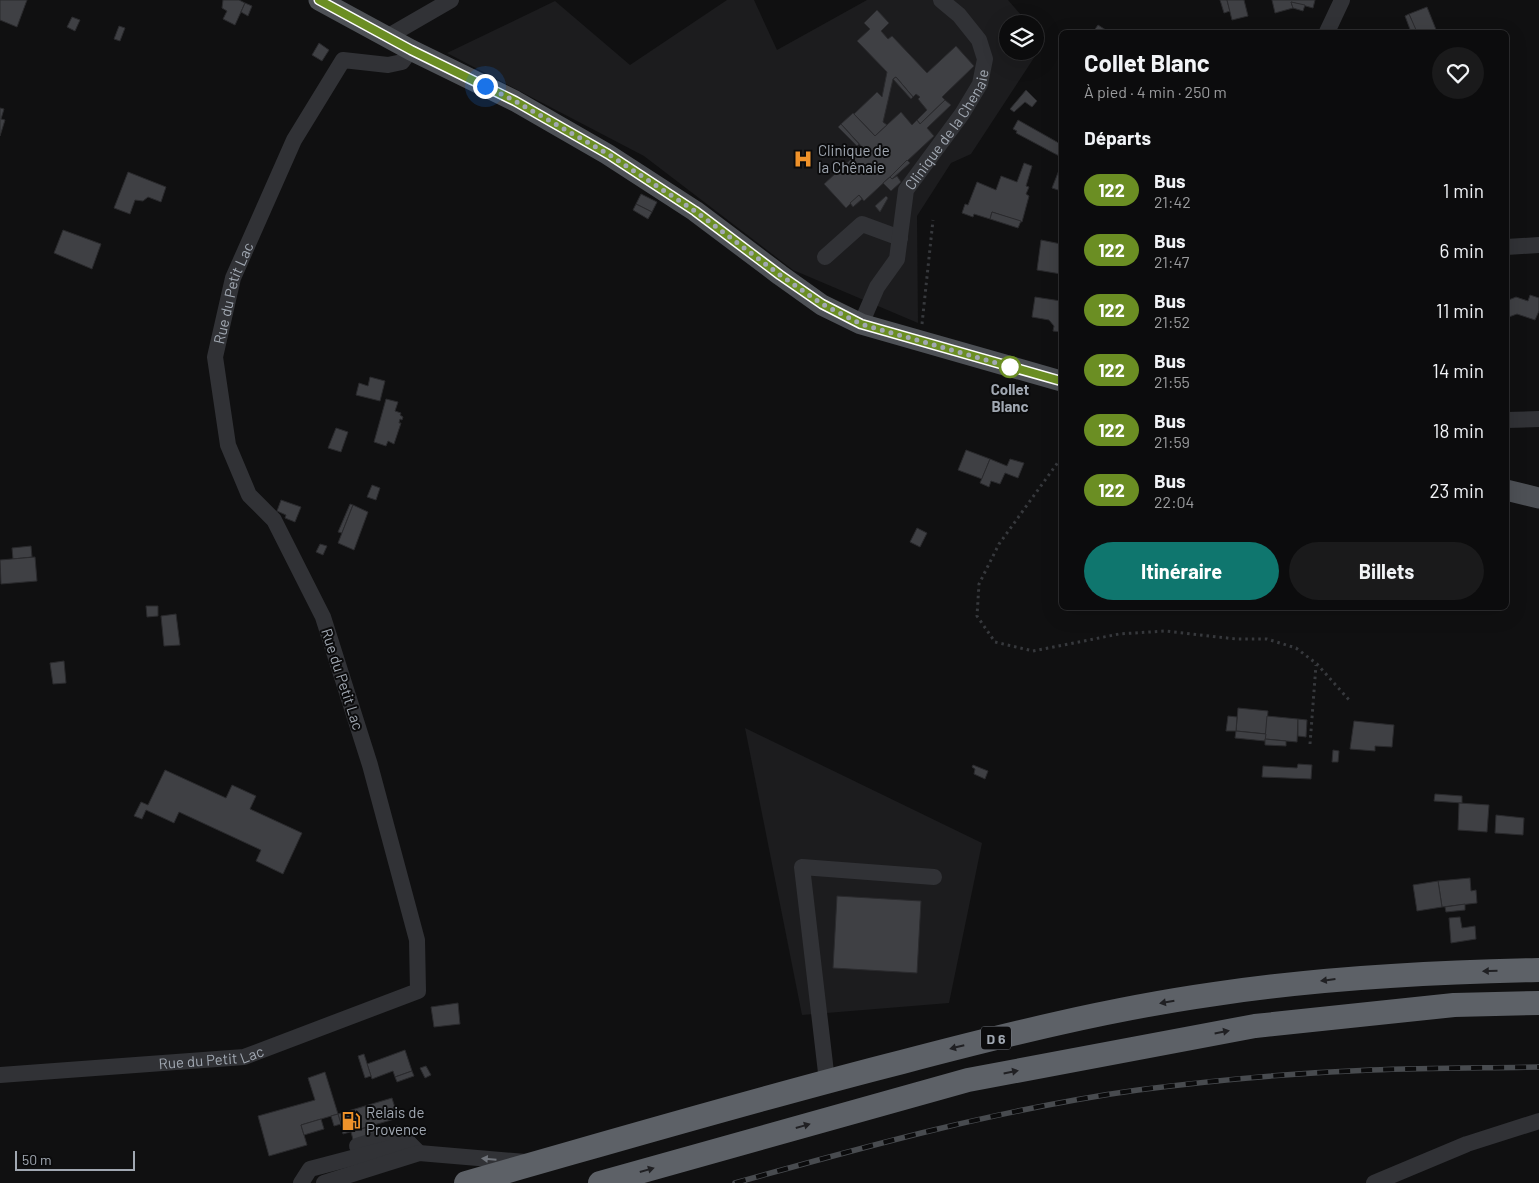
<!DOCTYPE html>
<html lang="fr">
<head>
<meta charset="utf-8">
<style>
  :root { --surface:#0c0c0d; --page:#1a1a1b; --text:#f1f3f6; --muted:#9a9b9d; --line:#2c2c2e; --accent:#0f766e }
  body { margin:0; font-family:Barlow,sans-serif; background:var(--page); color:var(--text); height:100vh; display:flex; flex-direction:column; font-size:19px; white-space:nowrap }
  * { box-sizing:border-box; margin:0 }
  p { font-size:16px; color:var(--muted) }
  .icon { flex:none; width:28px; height:28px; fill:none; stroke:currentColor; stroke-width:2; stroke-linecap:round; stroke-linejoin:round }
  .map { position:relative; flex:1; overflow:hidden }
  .panel { position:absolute; left:1059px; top:30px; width:450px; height:580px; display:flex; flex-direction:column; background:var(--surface); border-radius:8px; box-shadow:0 5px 20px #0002,0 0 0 1px var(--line) }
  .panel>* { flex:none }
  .badge { padding:0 10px; border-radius:16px; font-size:18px; line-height:32px }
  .fabs { position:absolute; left:999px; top:15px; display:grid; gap:10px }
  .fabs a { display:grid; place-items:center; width:45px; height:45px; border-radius:50%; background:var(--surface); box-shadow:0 5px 20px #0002,0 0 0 1px var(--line); font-size:25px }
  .scale { position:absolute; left:15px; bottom:12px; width:120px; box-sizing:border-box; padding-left:5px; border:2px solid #a1a8b2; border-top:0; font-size:14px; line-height:18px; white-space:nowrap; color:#a1a8b2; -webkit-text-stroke:4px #0b0b0c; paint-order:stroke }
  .you { position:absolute; width:25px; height:25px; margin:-12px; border:4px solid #fff; border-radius:50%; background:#1a73e8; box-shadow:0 0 0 8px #1a73e833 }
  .map>.badge { position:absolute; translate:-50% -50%; box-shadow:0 0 0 2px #fff }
  h2 { padding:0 25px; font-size:19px; line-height:45px }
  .round { display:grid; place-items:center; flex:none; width:52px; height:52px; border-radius:26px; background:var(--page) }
  .headline { display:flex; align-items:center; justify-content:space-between; height:85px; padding:0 25px }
  h1 { font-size:24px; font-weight:700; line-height:38px }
  .cta { display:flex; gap:10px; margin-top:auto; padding:10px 25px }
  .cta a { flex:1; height:58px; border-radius:30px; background:var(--accent); color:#fff; font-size:20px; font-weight:700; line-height:58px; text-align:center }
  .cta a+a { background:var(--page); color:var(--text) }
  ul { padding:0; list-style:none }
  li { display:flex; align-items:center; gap:15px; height:60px; padding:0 25px }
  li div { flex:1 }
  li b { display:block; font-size:19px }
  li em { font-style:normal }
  li .badge { min-width:55px; font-weight:700; text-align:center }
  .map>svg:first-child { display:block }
</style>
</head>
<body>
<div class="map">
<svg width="1539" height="1183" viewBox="0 0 1539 1183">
  <rect width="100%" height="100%" fill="#101011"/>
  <g fill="#1c1c1e">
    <path d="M727,0H754L777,50L867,0H1008L1029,24H1008V51H1035V30L1045,41L971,154L951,163L917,216L918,323L793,270L644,156L447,53L555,1L630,65Z"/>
    <path d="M745,728L982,843L949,1003L802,1015Z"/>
  </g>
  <g fill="#3f4044" stroke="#2a2a2d">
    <path d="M0,0H27L17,27L0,20Z"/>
    <path d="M223,0H239L245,3L235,25L223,19L227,11L222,8Z"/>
    <path d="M1220,0H1227L1230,11L1224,13Z"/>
    <path d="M1227,0H1244L1248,16L1232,20Z"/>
    <path d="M1272,0H1315L1313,8L1291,2L1293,8L1275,13Z"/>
    <path d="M1291,2L1305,5L1303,11L1293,8Z"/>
    <path d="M245,3L252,6L248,16L241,12Z"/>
    <path d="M1427,7L1437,32H1416L1409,14Z"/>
    <path d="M877,10L889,23L881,31L888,39L892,36L927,73L956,46L974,66L942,97L945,100L920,124L917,120L927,110L918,99L920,97L916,94L913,97L896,77L893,79L883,122L887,125L875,136L854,114L877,92L882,97L887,72L857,41L870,29L864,23Z"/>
    <path d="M1409,14L1417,32H1411L1405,16Z"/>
    <path d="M72,17L80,20L75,31L67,27Z"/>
    <path d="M1098,25L1109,32H1093Z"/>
    <path d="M119,26L125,28L120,41L114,39Z"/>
    <path d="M319,43L329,50L322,61L312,55Z"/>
    <path d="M896,77L913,97L911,99L893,79Z"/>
    <path d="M1026,90L1037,101L1032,107L1025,102L1014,112L1010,109Z"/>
    <path d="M945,100L951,105L927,128L934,136L864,201L859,195L846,208L824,184L863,148L841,124L853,113L875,136L901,112L912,125L917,120L920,124Z"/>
    <path d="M0,108L4,109L1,119L5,120L0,136Z"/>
    <path d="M1018,120L1057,142L1061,146V157L1016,133L1017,131L1013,129Z"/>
    <path d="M841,124L859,144L857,146L838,127Z"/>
    <path d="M907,160L910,163L892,179L890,177Z"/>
    <path d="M1024,163L1032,166L1026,186L1029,187L1026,194L1029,196L1022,222L992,212L990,219L974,214L973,217L962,213L965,204L968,205L977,182L996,190L1001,176L1017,182Z"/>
    <path d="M1061,165V191L1052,188Z"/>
    <path d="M128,172L166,187L161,202L148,197L143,201L135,200L130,214L114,208Z"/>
    <path d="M897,176L901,182L891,191L883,183L890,177L892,179Z"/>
    <path d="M641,194L657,202L652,212L636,204Z"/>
    <path d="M859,195L862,199L853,207L850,203Z"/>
    <path d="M886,196L888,198L880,212L875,206Z"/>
    <path d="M636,204L652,212L648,219L633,210Z"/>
    <path d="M992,212L1021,221L1018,228L990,219Z"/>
    <path d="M63,230L101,244L92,269L54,253Z"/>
    <path d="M1041,240L1061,244V274L1037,270Z"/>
    <path d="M1530,295L1539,298V311L1535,320L1517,314L1506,318V301L1516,297L1528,301Z"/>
    <path d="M1035,297L1061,301V332L1053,331L1054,326L1049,320L1032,317Z"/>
    <path d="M370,377L385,381L380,401L356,395L359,383L368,386Z"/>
    <path d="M386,399L398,402L395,411L401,413L400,415L403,417L402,420L400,419L399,423H401L394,444L388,441L386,446L374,442Z"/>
    <path d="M336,428L348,432L341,452L328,448Z"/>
    <path d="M966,450L990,459L982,479L958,470Z"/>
    <path d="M990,459L1007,466L1010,459L1024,463L1018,478L1005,473L1000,484L991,481L989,487L980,483Z"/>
    <path d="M372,485L380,488L376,500L367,497Z"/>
    <path d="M281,500L301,507L295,522L285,518L286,515L277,511Z"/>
    <path d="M350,504L353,505L342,533L338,532Z"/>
    <path d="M353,505L368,512L354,550L338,543Z"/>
    <path d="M917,528L927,533L920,547L910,542Z"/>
    <path d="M320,544L327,546L323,555L316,552Z"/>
    <path d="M31,546L32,557L13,559L12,548Z"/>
    <path d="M35,557L37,581L1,584L0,560Z"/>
    <path d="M146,606H158V616L147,617Z"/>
    <path d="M176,614L180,645L164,646L161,616Z"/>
    <path d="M64,661L66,683L53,684L50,663Z"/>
    <path d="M1238,708L1268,711L1266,734L1236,731Z"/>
    <path d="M1228,716L1237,717L1236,731H1226Z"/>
    <path d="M1267,716L1298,719L1297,742L1265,739Z"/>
    <path d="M1298,719L1307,720L1306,737L1298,736Z"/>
    <path d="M1354,721L1394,725L1392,747L1375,746V751L1350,749Z"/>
    <path d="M1236,731L1266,734L1265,741L1235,738Z"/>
    <path d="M1265,739L1286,741V746L1265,745Z"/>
    <path d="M1333,750L1339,751L1338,762H1332Z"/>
    <path d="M1298,764L1312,765L1311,779L1262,777L1263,766L1297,768Z"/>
    <path d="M973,765L988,771L985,779L974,774L975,769L972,767Z"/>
    <path d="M165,770L226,798L232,785L256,796L250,809L302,833L283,874L256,861L261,850L179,812L174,823L146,810L142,819L134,816L141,802L148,805Z"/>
    <path d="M1435,794L1462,796V803L1434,801Z"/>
    <path d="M1459,803L1489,805L1487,832L1458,830Z"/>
    <path d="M1496,815L1524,818L1523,835L1495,833Z"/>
    <path d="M1470,878L1471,891L1476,890L1477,903L1442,907L1438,881Z"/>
    <path d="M1438,881L1442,907L1417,911L1413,885Z"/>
    <path d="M837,896L921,901L917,973L833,968Z"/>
    <path d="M1465,904V910L1446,912L1445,907Z"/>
    <path d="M1460,917L1462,928L1475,926L1476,939L1451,943L1449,918Z"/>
    <path d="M458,1003L460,1024L434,1027L431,1007Z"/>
    <path d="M405,1050L412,1071L395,1077L393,1071L372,1079L367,1064Z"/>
    <path d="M364,1054L371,1076L365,1078L358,1056Z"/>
    <path d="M426,1066L431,1075L425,1078L420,1068Z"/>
    <path d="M412,1071L414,1076L397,1082L395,1077Z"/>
    <path d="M325,1072L338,1114L301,1125L307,1145L269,1156L258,1116L315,1100L308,1078Z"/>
    <path d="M392,1098L398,1118L343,1134L338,1114Z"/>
    <path d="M338,1114L341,1124L334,1126L331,1116Z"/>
    <path d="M321,1119L324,1129L304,1135L301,1125Z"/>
    <path d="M375,1125L383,1151L358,1158L351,1132Z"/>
  </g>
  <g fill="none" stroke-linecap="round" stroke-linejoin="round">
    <g stroke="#37393d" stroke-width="3" stroke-dasharray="2.5 4" stroke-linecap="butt">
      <path d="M922,324L933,220"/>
      <path d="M1061,458L999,544L979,584L977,616L995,642L1033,651L1119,634L1165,631L1236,639H1267L1296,648L1317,664L1350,701"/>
      <path d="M1310,744L1316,665"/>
    </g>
    <g stroke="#313236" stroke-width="16">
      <path d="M1327,32L1342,0"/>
      <path d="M387,37L451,0"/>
      <path d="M1506,247L1539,245"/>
      <path d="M825,257L862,224L900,238"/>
      <path id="s1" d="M861,324L877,287L897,259L906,190L962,114L980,84L985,59L979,40L959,15L941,0"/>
      <path d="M1506,420L1539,419"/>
      <path id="s2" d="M0,1075L244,1057L418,991L417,940L370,765L323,617L274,520L249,495L228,445L215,357L233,278L294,140L343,60L388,65L402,62L411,50"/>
      <path d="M827,1081L802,867L934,877"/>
      <path d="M357,1146L398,1133L409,1143"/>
      <path d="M301,1183L310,1169L409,1143L419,1153"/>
      <path d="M324,1183L419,1153L526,1162"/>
      <path d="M1374,1183L1467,1144L1539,1121"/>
    </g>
    <g stroke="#4d5055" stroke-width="21">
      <path d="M319,0L411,50L515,101L607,154L695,211L780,275L822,305L861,324L1061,381"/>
      <path d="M1506,490L1539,498"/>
    </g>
    <g stroke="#5d6167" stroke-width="24">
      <path d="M466,1183C611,1142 756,1099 902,1062C1005,1035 1109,1009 1215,994C1322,978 1430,972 1539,970"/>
      <path d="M600,1183L968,1080L1255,1026L1454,1005L1539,1003"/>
    </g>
    <g stroke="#484b4f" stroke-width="5.5">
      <path id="rail" d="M735,1183C867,1146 1001,1109 1138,1090C1215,1080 1293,1073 1371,1070C1427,1068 1483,1068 1539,1067"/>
    </g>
    <use href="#rail" stroke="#0b0b0c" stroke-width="4" stroke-dasharray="11" stroke-linecap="butt"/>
  </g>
  <defs><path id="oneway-solid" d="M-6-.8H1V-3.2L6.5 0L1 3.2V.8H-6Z" transform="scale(1.25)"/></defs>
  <g fill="#202023">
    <use href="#oneway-solid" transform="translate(1490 971) rotate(179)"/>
    <use href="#oneway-solid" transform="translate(1328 980) rotate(173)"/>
    <use href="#oneway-solid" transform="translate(1167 1002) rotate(170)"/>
    <use href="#oneway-solid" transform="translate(1222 1032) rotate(-11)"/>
    <use href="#oneway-solid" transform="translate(957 1047) rotate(166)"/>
    <use href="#oneway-solid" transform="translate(1011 1072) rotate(-11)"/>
    <use href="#oneway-solid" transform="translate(803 1126) rotate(-16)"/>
    <use href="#oneway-solid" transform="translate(647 1170) rotate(-16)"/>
  </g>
  <use fill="#6f737a" href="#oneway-solid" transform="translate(489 1159) rotate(-175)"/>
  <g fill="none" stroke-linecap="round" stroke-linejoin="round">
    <g stroke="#fff" stroke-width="11">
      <path id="line" d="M319,0L411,50L515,101L608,154L695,211L780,275L822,304L861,324L1061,381"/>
    </g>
    <use href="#line" stroke="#6b8e23" stroke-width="8"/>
    <path stroke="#a1a8b2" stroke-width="5" stroke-dasharray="0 9" d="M485,86L515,101L608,154L695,211L780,275L822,304L861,324L1010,367"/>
  </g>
  <defs>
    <g id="hospital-bare" transform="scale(1.5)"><path d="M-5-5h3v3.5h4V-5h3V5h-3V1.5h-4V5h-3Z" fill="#ef922a" stroke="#0b0b0c" stroke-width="2.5" paint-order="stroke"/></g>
    <g id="fuel-bare" transform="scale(1.5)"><path d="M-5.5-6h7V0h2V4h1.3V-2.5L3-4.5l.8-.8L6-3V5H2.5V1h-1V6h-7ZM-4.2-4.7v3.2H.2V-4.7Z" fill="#ef922a" stroke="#0b0b0c" stroke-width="2.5" paint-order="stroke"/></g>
  </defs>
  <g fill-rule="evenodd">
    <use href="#hospital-bare" x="803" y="159"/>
    <use href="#fuel-bare" x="351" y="1121"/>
  </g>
  <circle fill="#fff" stroke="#6b8e23" stroke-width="2.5" cx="1010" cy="367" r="10"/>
  <g text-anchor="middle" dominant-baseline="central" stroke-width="4" stroke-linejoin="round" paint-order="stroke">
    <rect fill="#0b0b0c" stroke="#747980" stroke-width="1" x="981" y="1026.5" width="30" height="23" rx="4"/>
    <g font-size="14" font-weight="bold" fill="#a1a8b2">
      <text x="996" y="1038">D 6</text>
    </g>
    <g font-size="15" fill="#a1a8b2" stroke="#0b0b0c">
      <text stroke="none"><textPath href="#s1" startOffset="218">Clinique de la Chenaie</textPath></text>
      <text stroke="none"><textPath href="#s2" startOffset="1172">Rue du Petit Lac</textPath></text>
      <text transform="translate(343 679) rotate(72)">Rue du Petit Lac</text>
      <text stroke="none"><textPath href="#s2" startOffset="212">Rue du Petit Lac</textPath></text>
    </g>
    <g font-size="15" fill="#a1a8b2" stroke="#0b0b0c" text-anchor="start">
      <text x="818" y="150">Clinique de<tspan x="818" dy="17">la Chênaie</tspan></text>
      <text x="366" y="1112">Relais de<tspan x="366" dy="17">Provence</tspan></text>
    </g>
    <g font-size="15" font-weight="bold" fill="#a1a8b2" stroke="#0b0b0c">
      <text x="1010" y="389">Collet<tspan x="1010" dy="17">Blanc</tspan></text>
    </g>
  </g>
</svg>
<div class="fabs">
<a><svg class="icon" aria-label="layers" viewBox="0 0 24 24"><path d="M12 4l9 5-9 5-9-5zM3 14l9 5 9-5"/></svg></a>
</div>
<div class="scale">50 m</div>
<div class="you" style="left:485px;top:86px"></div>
<section class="panel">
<div class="headline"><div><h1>Collet Blanc</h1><p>À pied · 4 min · 250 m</p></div><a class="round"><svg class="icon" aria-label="heart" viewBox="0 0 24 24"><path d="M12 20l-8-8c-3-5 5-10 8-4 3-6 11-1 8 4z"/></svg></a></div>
<h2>Départs</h2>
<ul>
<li><span class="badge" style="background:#6b8e23;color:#fff">122</span><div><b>Bus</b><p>21:42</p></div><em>1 min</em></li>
<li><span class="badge" style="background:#6b8e23;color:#fff">122</span><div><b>Bus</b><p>21:47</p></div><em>6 min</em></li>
<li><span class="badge" style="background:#6b8e23;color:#fff">122</span><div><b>Bus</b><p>21:52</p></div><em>11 min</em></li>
<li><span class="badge" style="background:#6b8e23;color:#fff">122</span><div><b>Bus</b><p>21:55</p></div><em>14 min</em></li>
<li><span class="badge" style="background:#6b8e23;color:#fff">122</span><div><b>Bus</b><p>21:59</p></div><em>18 min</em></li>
<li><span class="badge" style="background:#6b8e23;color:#fff">122</span><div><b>Bus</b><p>22:04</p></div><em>23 min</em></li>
</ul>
<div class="cta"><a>Itinéraire</a><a>Billets</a></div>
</section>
</div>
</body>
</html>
